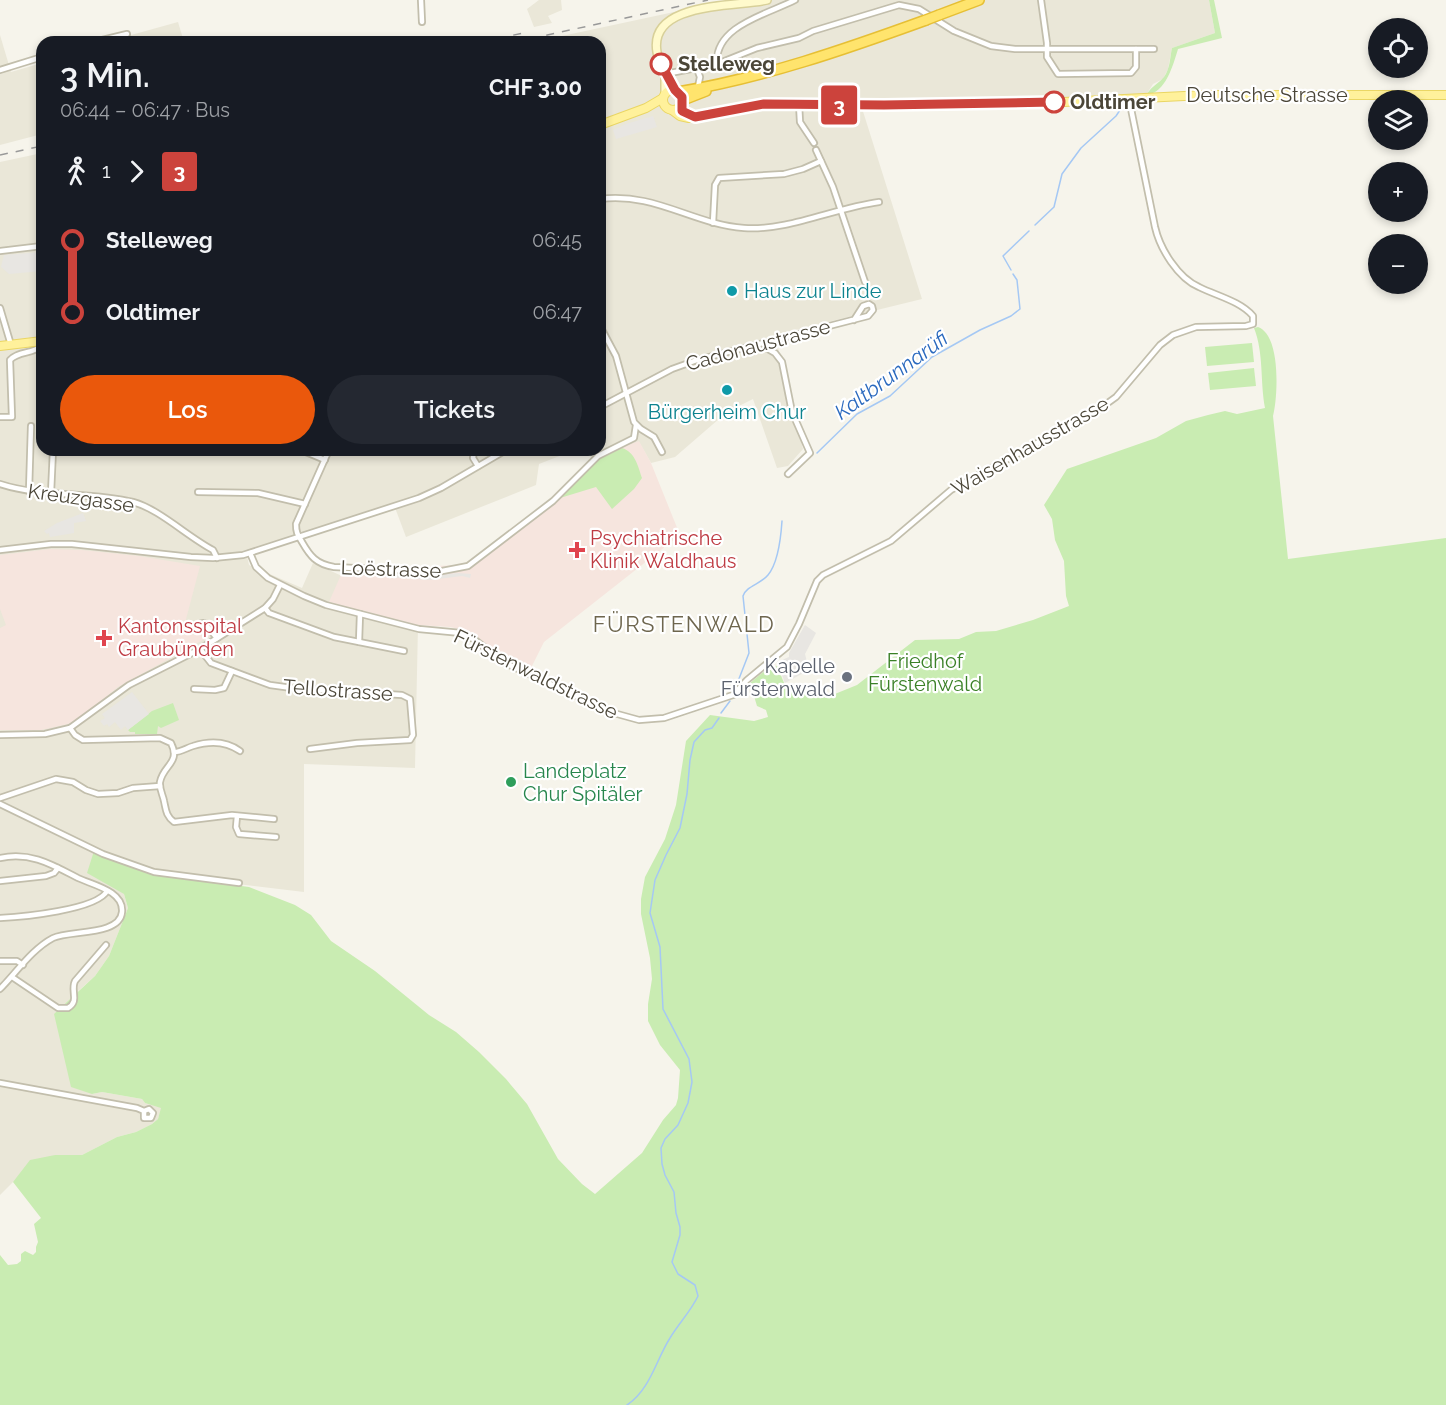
<!DOCTYPE html>
<html lang="de">
<head>
<meta charset="utf-8">
<style>
  :root { --surface:#171b24; --page:#242831; --text:#f1f3f6; --muted:#9ea1a6; --accent:#ea580c }
  body { margin:0; font-family:Raleway,sans-serif; background:var(--page); color:var(--text); height:100vh; display:flex; flex-direction:column; font-size:22px; white-space:nowrap }
  * { box-sizing:border-box; margin:0 }
  p { font-size:20px; color:var(--muted) }
  .icon { flex:none; width:33px; height:33px; fill:none; stroke:currentColor; stroke-width:2; stroke-linecap:round; stroke-linejoin:round }
  .map { position:relative; flex:1; overflow:hidden }
  .details { position:absolute; left:36px; top:36px; width:570px; height:420px; display:flex; flex-direction:column; background:var(--surface); border-radius:18px; box-shadow:0 3px 9px #0003 }
  .details>* { flex:none }
  .badge { padding:0 12px; border-radius:4px; font-size:21px; line-height:39px }
  .fabs { position:absolute; left:1368px; top:18px; display:grid; gap:12px }
  .fabs a { display:grid; place-items:center; width:60px; height:60px; border-radius:50%; background:var(--surface); box-shadow:0 3px 9px #0003; font-size:30px }
  .map>.badge { position:absolute; translate:-50% -50%; box-shadow:0 0 0 3px #fff }
  .legs { display:flex; align-items:center; gap:9px; height:66px; padding:0 24px; font-size:20px }
  .legs p { margin-inline-start:auto }
  .overview { display:flex; align-items:center; justify-content:space-between; height:102px; padding:0 24px }
  h1 { font-size:33px; font-weight:600; line-height:45px }
  .button { display:flex; gap:12px; margin-top:auto; padding:12px 24px }
  .button a { flex:1; height:69px; border-radius:36px; background:var(--accent); color:#fff; font-size:24px; font-weight:600; line-height:69px; text-align:center }
  .button a+a { background:var(--page); color:var(--text) }
  ul { padding:0 24px; list-style:none }
  li { display:flex; align-items:center; gap:21px; height:72px; font-size:22px }
  li i { display:grid; place-items:center; width:9px; height:100%; margin:0 8px; background:currentColor }
  li i::after { content:''; width:15px; height:15px; margin:-8px; border:4px solid; border-radius:50%; background:var(--surface) }
  li p { margin-inline-start:auto }
  li:first-child i { background:linear-gradient(#0000 50%,currentColor 0) }
  li:last-child i { background:linear-gradient(currentColor 50%,#0000 0) }
  .map>svg:first-child { display:block }
</style>
</head>
<body>
<div class="map">
<svg width="1446" height="1405" viewBox="0 0 1446 1405">
  <rect width="100%" height="100%" fill="#f6f4eb"/>
  <g fill="#eae7d8">
    <path d="M539,0H561L562,10L548,16L552,23L534,27L527,9Z"/>
    <path d="M730,0H1209L1215,33L1172,48L1168,69L1163,79L1153,84L1146,95L1107,101L861,105L922,299L775,335L803,449L788,466L777,468L753,399L727,412L675,457L651,463L639,442L612,451L597,460L577,450H600V42H563L562,36Z"/>
    <path d="M178,22L184,42H106Z"/>
    <path d="M0,35L11,72L42,63V134L0,145Z"/>
    <path d="M42,153V450H575L539,464L536,485L406,537L394,505L246,552L249,565L302,588L313,563L342,576L330,602L418,625L415,768L304,764V892L146,873L94,851L124,894L128,908L109,956L95,976L76,993L92,1094L102,1092L142,1099L145,1103L162,1107L158,1119L152,1124L136,1132L117,1137L82,1155H55L13,1182L0,1195V162Z"/>
  </g>
  <g fill="#f6e5de">
    <path d="M639,441L651,463L680,535L544,642L530,670L504,658L476,636L464,630L450,627L418,625L329,602L344,568L473,565L555,502L597,460L612,451Z"/>
    <path d="M50,549L82,550L139,556L200,566L185,623L205,620L214,628L221,630L118,687L80,718L68,724L41,730H0V628L6,625L0,609V555Z"/>
  </g>
  <g fill="#c9ecb2">
    <path d="M1209,0H1214L1222,38L1178,49C1173,65 1166,93 1146,95C1153,85 1157,85 1164,77C1170,69 1170,57 1172,48L1215,33Z"/>
    <path d="M1258,327C1281,335 1278,397 1273,416L1288,559L1446,538V1405H0V1255L8,1265L17,1264L21,1261V1254L25,1251L33,1255L36,1252V1247L38,1242L34,1224L41,1218L13,1182L30,1160L55,1155H82L117,1137L136,1132L152,1124L158,1119L161,1108L145,1103L142,1099L102,1092L92,1094L71,1087L54,1014L95,976L109,956L128,908L124,894L87,873L94,851L146,873L249,887L295,905L311,915L331,941L375,971L429,1015L456,1032L479,1052L506,1079L527,1104L558,1159L582,1184L595,1194L642,1153L663,1120L676,1105L678,1098L680,1070L660,1045L648,1021V1004L652,979L650,958L641,914V899L645,877L665,839L676,805L686,741L710,715L754,721L768,717L766,710L757,706L750,683L762,673L777,666L787,690L819,689L825,698L857,685L915,640L959,639L976,632L996,631L1033,620L1069,606L1066,596L1064,561L1055,540L1052,519L1044,505L1067,469L1156,438L1186,421L1208,415L1225,411L1237,414L1265,408C1260,382 1264,353 1254,328Z"/>
    <path d="M1252,343L1254,362L1207,366L1205,347Z"/>
    <path d="M1254,368L1256,386L1210,390L1208,373Z"/>
    <path d="M622,448C635,452 638,466 642,478L634,489L612,509L596,487L560,498L597,460Z"/>
    <path d="M173,703L179,720L161,728L158,726L157,734H135V732H130L128,730L152,711Z"/>
  </g>
  <g fill="#e8e6e2">
    <path d="M653,116L657,127L616,139L613,130L626,124Z"/>
    <path d="M42,252V271L9,274L1,267L4,255Z"/>
    <path d="M83,513L86,521L74,523V533L50,537L49,533L47,534L44,531L57,523Z"/>
    <path d="M360,571L432,576L458,573L471,574L470,578L462,576L430,580L360,575Z"/>
    <path d="M805,625L816,633L805,654L809,670L785,683L777,662L789,657V653Z"/>
    <path d="M132,692L149,714L128,730L125,726L121,730L115,722L109,727L107,724L104,726L100,721L105,718L102,714Z"/>
  </g>
  <g fill="none" stroke-linecap="round" stroke-linejoin="round">
    <g stroke="#a5c8f4" stroke-width="1.5">
      <path d="M1035,225L1054,207L1062,174L1081,148L1116,116L1122,107"/>
      <path d="M1011,270L1003,256L1029,231"/>
      <path d="M817,453L857,414L890,396L932,357L980,330L1011,316L1020,309L1017,280L1013,274"/>
      <path d="M735,689L749,653L743,596C746,586 761,584 768,575C778,563 781,536 782,521"/>
      <path d="M721,713L730,701"/>
      <path d="M627,1405C650,1390 656,1360 670,1338C679,1323 691,1311 698,1296L695,1285L678,1274L672,1262L680,1235V1227L676,1213L674,1192L665,1175L662,1164L661,1148L665,1139L678,1125L688,1103L692,1082L689,1059L663,1009L660,947L650,913L655,880L666,855L680,828L687,794L690,760L694,742L705,730L712,728L719,718"/>
    </g>
    <g stroke="#c2beac" stroke-width="8">
      <g id="street">
        <path d="M421,0L422,22"/>
        <path d="M1041,0L1047,43V57L1058,74L1131,73L1136,67V49"/>
        <path d="M94,42L127,34"/>
        <path d="M717,64C714,26 768,14 795,0"/>
        <path d="M697,69L700,77L698,87"/>
        <path d="M0,70L42,57"/>
        <path d="M665,74L717,64L757,48L799,38L813,31L899,5L919,9L954,31L991,46L1015,49H1154"/>
        <path d="M799,104L800,122L814,143"/>
        <path d="M816,150L833,187L865,282"/>
        <path d="M600,199C655,192 692,224 744,228C789,231 834,208 879,202"/>
        <path d="M713,223L715,185L719,178L784,174L803,169L821,161"/>
        <path d="M0,251L42,246"/>
        <path d="M0,308L11,345"/>
        <path d="M600,326L616,356L634,422L641,429L654,437L662,452"/>
        <path d="M764,342L768,349L775,353L782,362L792,412L810,453L788,474"/>
        <path d="M600,407L672,369L697,360L868,316L873,310L872,306L869,304L863,306L854,320"/>
        <path d="M0,417H12L10,360C19,350 33,355 42,345"/>
        <path d="M301,450L325,460"/>
        <path d="M329,450L296,524C296,533 298,535 302,542C310,556 316,564 334,567L437,572L468,566L553,501L598,456L634,438L636,425"/>
        <path d="M474,450L473,458L478,466"/>
        <path d="M0,484C43,498 90,491 133,502C159,509 188,537 213,550L217,558"/>
        <path d="M29,491L31,426"/>
        <path d="M198,492L258,493L305,504"/>
        <path d="M51,493L53,450"/>
        <path d="M0,550L51,544H72L191,557L213,558L243,555L419,498L441,488L506,450"/>
        <path d="M250,553L256,567L268,578L304,596L326,605L419,629L461,633L475,640L503,662L610,712L639,720L664,718L733,695L747,680L787,647L799,624L817,581L823,575L891,541L951,490L1098,410L1116,397L1160,345L1173,335L1196,327L1246,326L1253,324V316C1240,301 1217,296 1199,287C1178,278 1160,249 1155,227L1129,99"/>
        <path d="M265,608L269,613L334,637L404,651"/>
        <path d="M189,626L204,623L217,638"/>
        <path d="M359,642L360,614"/>
        <path d="M200,649L211,663L270,685L292,688L402,695L410,699L413,735L410,740L357,743L310,749"/>
        <path d="M194,689L215,690L224,688L232,671"/>
        <path d="M70,728L75,735L83,740L160,738L171,743C181,763 163,765 160,782C159,789 163,795 164,801C166,810 166,816 174,822L232,815L274,819"/>
        <path d="M0,735L45,734L70,728L129,685L200,649L265,608L273,599L280,585"/>
        <path d="M174,752C182,752 186,748 193,746C209,741 226,741 240,751"/>
        <path d="M0,798L56,779L73,782L86,790L98,794L118,793L133,788L160,786"/>
        <path d="M0,804L103,854L154,872L239,883"/>
        <path d="M237,816L236,827L239,834L276,837"/>
        <path d="M0,858C30,851 53,865 78,878C93,885 124,891 122,912C120,936 70,930 53,938C32,949 16,973 0,989"/>
        <path d="M0,881L46,876L54,873L58,868"/>
        <path d="M0,918C21,917 97,910 107,891"/>
        <path d="M0,961H17L23,965"/>
        <path d="M12,977L58,1008H68C80,1001 70,991 75,981L106,945"/>
        <path d="M0,1083L137,1108L144,1111L149,1109L153,1113L151,1118H144V1111"/>
      </g>
    </g>
    <g stroke="#d8d099" stroke-width="10">
      <g id="secondary">
        <path d="M665,74V93"/>
        <path d="M675,90C668,78 659,67 657,52C648,1 737,7 767,0"/>
      </g>
    </g>
    <g stroke="#ead664" stroke-width="10">
      <g id="primary">
        <circle cx="673" cy="100" r="10"/>
        <path d="M672,110L680,116L689,118L764,104L884,105L1064,102L1204,95H1446"/>
        <path d="M600,125L646,108L663,98"/>
        <path d="M0,346L42,341"/>
      </g>
    </g>
    <g stroke="#e6bf35" stroke-width="12">
      <g id="highway">
        <path d="M939,15L979,0"/>
        <path d="M678,92C763,78 846,49 926,20"/>
        <path d="M683,100L706,91"/>
      </g>
    </g>
    <use href="#street" stroke="#fff" stroke-width="4.5"/>
    <use href="#secondary" stroke="#fffacc" stroke-width="7"/>
    <use href="#primary" stroke="#fff19b" stroke-width="8"/>
    <use href="#highway" stroke="#ffe46d" stroke-width="9"/>
    <g stroke="#999" stroke-width="1.5" stroke-dasharray="8 8" stroke-linecap="butt">
      <path d="M482,42L523,33"/>
      <path d="M515,42L708,0"/>
      <path d="M0,155L42,146"/>
    </g>
    <g stroke="#e6bf35" stroke-width="12" stroke-linecap="butt">
      <path id="highway-bridge" d="M926,20L939,15"/>
    </g>
    <use href="#highway-bridge" stroke="#ffe46d" stroke-width="9"/>
  </g>
  <g fill="none" stroke-linecap="round" stroke-linejoin="round">
    <g stroke="#fff" stroke-width="14">
      <path id="line-1" d="M661,64L675,90L682,97V111L695,117L764,104L884,105L1054,102"/>
    </g>
    <use href="#line-1" stroke="#cc433c" stroke-width="9"/>
  </g>
  <g fill="#fff" stroke="#cc433c" stroke-width="3">
    <circle cx="661" cy="64" r="10"/>
    <circle cx="1054" cy="102" r="10"/>
  </g>
  <g fill="#0f9aa8" stroke="#fff" stroke-width="2">
    <circle cx="732" cy="291" r="6"/>
    <circle cx="727" cy="390" r="6"/>
  </g>
  <g fill="#e0444e" stroke="#fff" stroke-width="2">
    <path d="M574 541h6v6h6v6h-6v6h-6v-6h-6v-6h6z"/>
    <path d="M101 629h6v6h6v6h-6v6h-6v-6h-6v-6h6z"/>
  </g>
  <circle fill="#6b7280" stroke="#fff" stroke-width="2" cx="847" cy="677" r="6"/>
  <circle fill="#2e9e5b" stroke="#fff" stroke-width="2" cx="511" cy="782" r="6"/>
  <g text-anchor="middle" dominant-baseline="central" stroke-width="4.5" stroke-linejoin="round" paint-order="stroke">
    <g font-size="20" font-weight="bold" fill="#4b4638" stroke="#fff" text-anchor="start">
      <text x="678" y="64">Stelleweg</text>
      <text x="1070" y="102">Oldtimer</text>
    </g>
    <g font-size="20" fill="#4b4638" stroke="#fff">
      <text x="1267" y="95">Deutsche Strasse</text>
      <text transform="translate(758 345) rotate(-15)">Cadonaustrasse</text>
      <text transform="translate(1030 446) rotate(-30)">Waisenhausstrasse</text>
      <text transform="translate(81 498) rotate(8)">Kreuzgasse</text>
      <text transform="translate(391 569) rotate(2)">Loëstrasse</text>
      <text transform="translate(536 674) rotate(26)">Fürstenwaldstrasse</text>
      <text transform="translate(338 690) rotate(4)">Tellostrasse</text>
    </g>
    <g font-size="20" fill="#0d838f" stroke="#fff" text-anchor="start">
      <text x="744" y="291">Haus zur Linde</text>
      <text x="727" y="412" text-anchor="middle">Bürgerheim Chur</text>
    </g>
    <g font-size="20" fill="#be3a42" stroke="#fff" text-anchor="start">
      <text x="590" y="538">Psychiatrische<tspan x="590" dy="23">Klinik Waldhaus</tspan></text>
      <text x="118" y="626">Kantonsspital<tspan x="118" dy="23">Graubünden</tspan></text>
    </g>
    <g font-size="20" fill="#3b8127" stroke="#fff">
      <text x="925" y="661">Friedhof<tspan x="925" dy="23">Fürstenwald</tspan></text>
    </g>
    <g font-size="20" fill="#5b616d" stroke="#fff" text-anchor="end">
      <text x="835" y="666">Kapelle<tspan x="835" dy="23">Fürstenwald</tspan></text>
    </g>
    <g font-size="20" fill="#27864d" stroke="#fff" text-anchor="start">
      <text x="523" y="771">Landeplatz<tspan x="523" dy="23">Chur Spitäler</tspan></text>
    </g>
    <g font-size="21" font-style="italic" fill="#2a69be" stroke="#fff">
      <text transform="translate(891 375) rotate(-36)">Kaltbrunnarüfi</text>
    </g>
    <g font-size="22" letter-spacing="1.5" fill="#6e664e" stroke="#fff">
      <text x="684" y="624">FÜRSTENWALD</text>
    </g>
  </g>
</svg>
<div class="fabs">
<a><svg class="icon" aria-label="locate" viewBox="0 0 24 24"><circle cx="12" cy="12" r="6"/><path d="M12 2v4M12 18v4M2 12h4M18 12h4"/></svg></a>
<a><svg class="icon" aria-label="layers" viewBox="0 0 24 24"><path d="M12 4l9 5-9 5-9-5zM3 14l9 5 9-5"/></svg></a>
<a>+</a>
<a>−</a>
</div>
<b class="badge" style="left:839px;top:105px;background:#cc433c;color:#fff">3</b>
<section class="details">
<div class="overview"><div><h1>3 Min.</h1><p>06:44 – 06:47 · Bus</p></div><b>CHF 3.00</b></div>
<div class="legs"><svg class="icon" aria-label="walk" viewBox="0 0 24 24"><circle cx="13" cy="4" r="2"/><path d="M13 8l-2 6 4 7M11 14l-3 7M7 12l3-4h3l4 4"/></svg>1<svg class="icon" aria-label="forward" viewBox="0 0 24 24"><path d="M9 5l7 7-7 7"/></svg><b class="badge" style="background:#cc433c;color:#fff">3</b></div>
<ul>
<li><i style="color:#cc433c"></i><b>Stelleweg</b><p>06:45</p></li>
<li><i style="color:#cc433c"></i><b>Oldtimer</b><p>06:47</p></li>
</ul>
<div class="button"><a>Los</a><a>Tickets</a></div>
</section>
</div>
</body>
</html>
